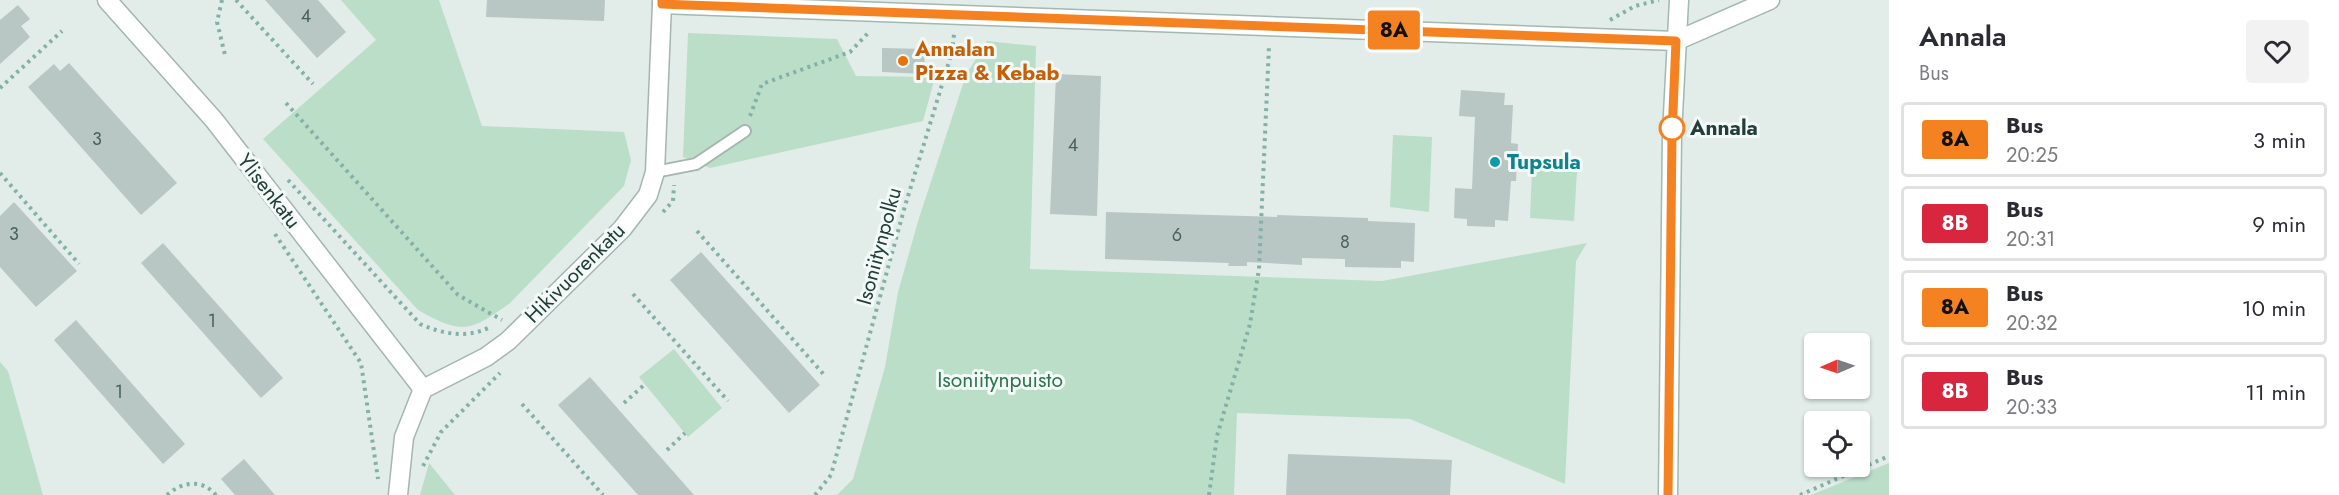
<!DOCTYPE html>
<html lang="en">
<head>
<meta charset="utf-8">
<style>
  :root { --surface:#fff; --page:#f2f2f3; --text:#2b2b33; --muted:#7c7c81; --line:#e1e1e2 }
  body { margin:0; font-family:Jost,sans-serif; background:var(--page); color:var(--text); height:100vh; display:flex; flex-direction:column; font-size:22px; white-space:nowrap }
  * { box-sizing:border-box; margin:0 }
  p { font-size:20px; color:var(--muted) }
  .icon { flex:none; width:33px; height:33px; fill:none; stroke:currentColor; stroke-width:2; stroke-linecap:round; stroke-linejoin:round }
  .map { position:relative; flex:1; overflow:hidden }
  .sheet { display:flex; flex-direction:column; background:var(--surface); width:450px }
  .sheet>* { flex:none }
  .badge { padding:0 12px; border-radius:4px; font-size:21px; line-height:39px }
  .needle { width:39px; rotate:268deg }
  .fabs { position:absolute; left:1804px; top:333px; display:grid; gap:12px }
  .fabs a { display:grid; place-items:center; width:66px; height:66px; border-radius:6px; background:var(--surface); box-shadow:0 2px 4px #0004; font-size:30px }
  .map>.badge { position:absolute; translate:-50% -50%; box-shadow:0 0 0 3px #fff }
  .round { display:grid; place-items:center; flex:none; width:63px; height:63px; border-radius:6px; background:var(--page) }
  .headline { display:flex; align-items:center; justify-content:space-between; height:102px; padding:0 30px }
  h1 { font-size:28px; font-weight:600; line-height:45px }
  ul { padding:0; list-style:none }
  li { display:flex; align-items:center; gap:18px; height:75px; margin:0 12px 9px; padding:0 18px; border:3px solid var(--line); border-radius:6px }
  li div { flex:1 }
  li b { display:block; font-size:22px }
  li em { font-style:normal }
  li .badge { min-width:66px; font-weight:700; text-align:center }
  main { display:flex; flex:1; min-height:0 }
  .map>svg:first-child { display:block }
</style>
</head>
<body>
<main>
<div class="map">
<svg width="1889" height="495" viewBox="0 0 1889 495">
  <rect width="100%" height="100%" fill="#e2ede9"/>
  <g fill="#bbdec9">
    <path d="M341,0H439L482,126L624,132L631,160L624,186L510,303C470,332 462,335 418,310L263,139L376,40Z"/>
    <path d="M688,33L837,39L856,76L935,77L923,121L710,168L683,157Z"/>
    <path d="M987,41L1036,46L1030,269L1382,281L1587,243L1576,261L1565,484L1410,419L1237,413L1234,495H837L853,479L885,367L898,292L919,218L966,75Z"/>
    <path d="M1393,135L1432,137L1429,212L1390,207Z"/>
    <path d="M1532,169L1577,172L1574,221L1530,218Z"/>
    <path d="M674,349L722,408L688,437L639,377Z"/>
    <path d="M0,362L8,371L43,495H0Z"/>
    <path d="M429,463L455,495H420Z"/>
    <path d="M1889,463V495H1811Z"/>
  </g>
  <g fill="#b8c7c3">
    <path d="M265,0H318L346,32L317,58Z"/>
    <path d="M487,0H605L604,21L486,17Z"/>
    <path d="M18,5L30,19L21,26L30,37L0,64V20Z"/>
    <path d="M882,48L925,49L924,74L882,72Z"/>
    <path d="M69,63L177,183L141,215L28,87L54,64L60,71Z"/>
    <path d="M1056,74L1101,76L1097,216L1050,214Z"/>
    <path d="M1461,90L1505,93L1504,105H1513L1511,143L1518,144L1516,181H1511L1508,221L1495,220V227L1467,226V219L1454,218L1455,188L1472,189L1475,117L1459,116Z"/>
    <path d="M14,202L77,271L36,307L0,267V216Z"/>
    <path d="M1106,212L1277,217V215L1368,218V221L1415,223L1414,262L1401,261V268L1345,267V259L1302,258V265L1247,262V266H1228L1229,263L1105,259Z"/>
    <path d="M163,243L283,378L261,398L141,263Z"/>
    <path d="M701,252L820,385L789,413L670,280Z"/>
    <path d="M76,320L185,444L163,464L54,340Z"/>
    <path d="M590,377L694,495H638L558,405Z"/>
    <path d="M1288,454L1452,460L1450,495H1286Z"/>
    <path d="M244,459L275,495H235L221,479Z"/>
  </g>
  <g fill="none" stroke-linecap="round" stroke-linejoin="round">
    <g stroke="#a5b5b1" stroke-width="14">
      <path id="lane" d="M655,172L696,164L745,131"/>
    </g>
    <g stroke="#a5b5b1" stroke-width="21">
      <g id="street">
        <path d="M107,0L214,120L423,389"/>
        <path d="M1676,41L1770,0"/>
        <path d="M398,495L404,437L423,389L486,357L508,341L622,229L648,195L655,172L662,4"/>
      </g>
    </g>
    <g stroke="#a1b8b3" stroke-width="21">
      <g id="secondary">
        <path d="M662,0V4L687,5L1676,41"/>
        <path d="M1668,495L1672,134L1679,0"/>
      </g>
    </g>
    <g stroke="#83b0a7" stroke-width="4" stroke-dasharray="3 4.5" stroke-linecap="butt">
      <path d="M222,0L217,22L225,55"/>
      <path d="M236,0L313,84"/>
      <path d="M1610,20L1635,6L1659,0"/>
      <path d="M0,88L62,31"/>
      <path d="M286,103L458,295L502,320"/>
      <path d="M750,116L762,84L850,52L870,31"/>
      <path d="M0,173L79,264"/>
      <path d="M288,180L420,324C443,334 467,339 490,327"/>
      <path d="M663,212L673,201L674,185"/>
      <path d="M697,231L826,377"/>
      <path d="M275,234L361,363L378,479"/>
      <path d="M633,294L728,401"/>
      <path d="M624,403L645,384"/>
      <path d="M522,404L603,495"/>
      <path d="M667,450L685,433"/>
      <path d="M423,466L441,432L500,373"/>
      <path d="M167,495C182,482 201,478 216,495"/>
      <path d="M815,495L831,475L905,206L952,52L954,34"/>
      <path d="M1209,495L1217,436L1250,324L1259,269L1269,46"/>
      <path d="M1800,495L1889,456"/>
    </g>
    <use href="#lane" stroke="#fff" stroke-width="10"/>
    <use href="#street" stroke="#fff" stroke-width="18"/>
    <use href="#secondary" stroke="#fff" stroke-width="18"/>
  </g>
  <g fill="none" stroke-linecap="round" stroke-linejoin="round">
    <g stroke="#fff" stroke-width="14">
      <path id="line" d="M662,0V4L687,5L1676,41L1672,134L1668,495"/>
    </g>
    <use href="#line" stroke="#f58220" stroke-width="9"/>
  </g>
  <circle fill="#e8710a" stroke="#f3f9f7" stroke-width="2" cx="903" cy="61" r="6"/>
  <circle fill="#fff" stroke="#f58220" stroke-width="3" cx="1672" cy="128" r="12"/>
  <circle fill="#0f9aa8" stroke="#f3f9f7" stroke-width="2" cx="1495" cy="162" r="6"/>
  <g text-anchor="middle" dominant-baseline="central" stroke-width="6" stroke-linejoin="round" paint-order="stroke">
    <g font-size="18" fill="#48605c">
      <text x="306" y="16">4</text>
      <text x="97" y="139">3</text>
      <text x="1073" y="145">4</text>
      <text x="14" y="234">3</text>
      <text x="1177" y="235">6</text>
      <text x="1345" y="242">8</text>
      <text x="212" y="321">1</text>
      <text x="119" y="392">1</text>
    </g>
    <g font-size="21" font-weight="bold" fill="#c56008" stroke="#f3f9f7" text-anchor="start">
      <text x="915" y="49">Annalan<tspan x="915" dy="24">Pizza &amp; Kebab</tspan></text>
    </g>
    <g font-size="21" font-weight="bold" fill="#223e3a" stroke="#f3f9f7" text-anchor="start">
      <text x="1690" y="128">Annala</text>
    </g>
    <g font-size="21" font-weight="bold" fill="#0d838f" stroke="#f3f9f7" text-anchor="start">
      <text x="1507" y="162">Tupsula</text>
    </g>
    <g font-size="21" fill="#223e3a" stroke="#f3f9f7">
      <text transform="translate(269 191) rotate(52)">Ylisenkatu</text>
      <text transform="translate(879 246) rotate(-75)">Isoniitynpolku</text>
      <text transform="translate(575 273) rotate(-45)">Hikivuorenkatu</text>
    </g>
    <g font-size="21" fill="#2c7551" stroke="#f3f9f7">
      <text x="1000" y="380">Isoniitynpuisto</text>
    </g>
  </g>
</svg>
<div class="fabs">
<a><svg class="needle" viewBox="-14 -14 28 28"><path d="M0-13l5 13h-10z" fill="#e53935"/><path d="M0 13l5-13h-10z" fill="#7c7c81"/></svg></a>
<a><svg class="icon" aria-label="locate" viewBox="0 0 24 24"><circle cx="12" cy="12" r="6"/><path d="M12 2v4M12 18v4M2 12h4M18 12h4"/></svg></a>
</div>
<b class="badge" style="left:1394px;top:30px;background:#f58220;color:#111">8A</b>
</div>
<section class="sheet">
<div class="headline"><div><h1>Annala</h1><p>Bus</p></div><a class="round"><svg class="icon" aria-label="heart" viewBox="0 0 24 24"><path d="M12 20l-8-8c-3-5 5-10 8-4 3-6 11-1 8 4z"/></svg></a></div>
<ul>
<li><span class="badge" style="background:#f58220;color:#111">8A</span><div><b>Bus</b><p>20:25</p></div><em>3 min</em></li>
<li><span class="badge" style="background:#d7263d;color:#fff">8B</span><div><b>Bus</b><p>20:31</p></div><em>9 min</em></li>
<li><span class="badge" style="background:#f58220;color:#111">8A</span><div><b>Bus</b><p>20:32</p></div><em>10 min</em></li>
<li><span class="badge" style="background:#d7263d;color:#fff">8B</span><div><b>Bus</b><p>20:33</p></div><em>11 min</em></li>
</ul>
</section>
</main>
</body>
</html>
